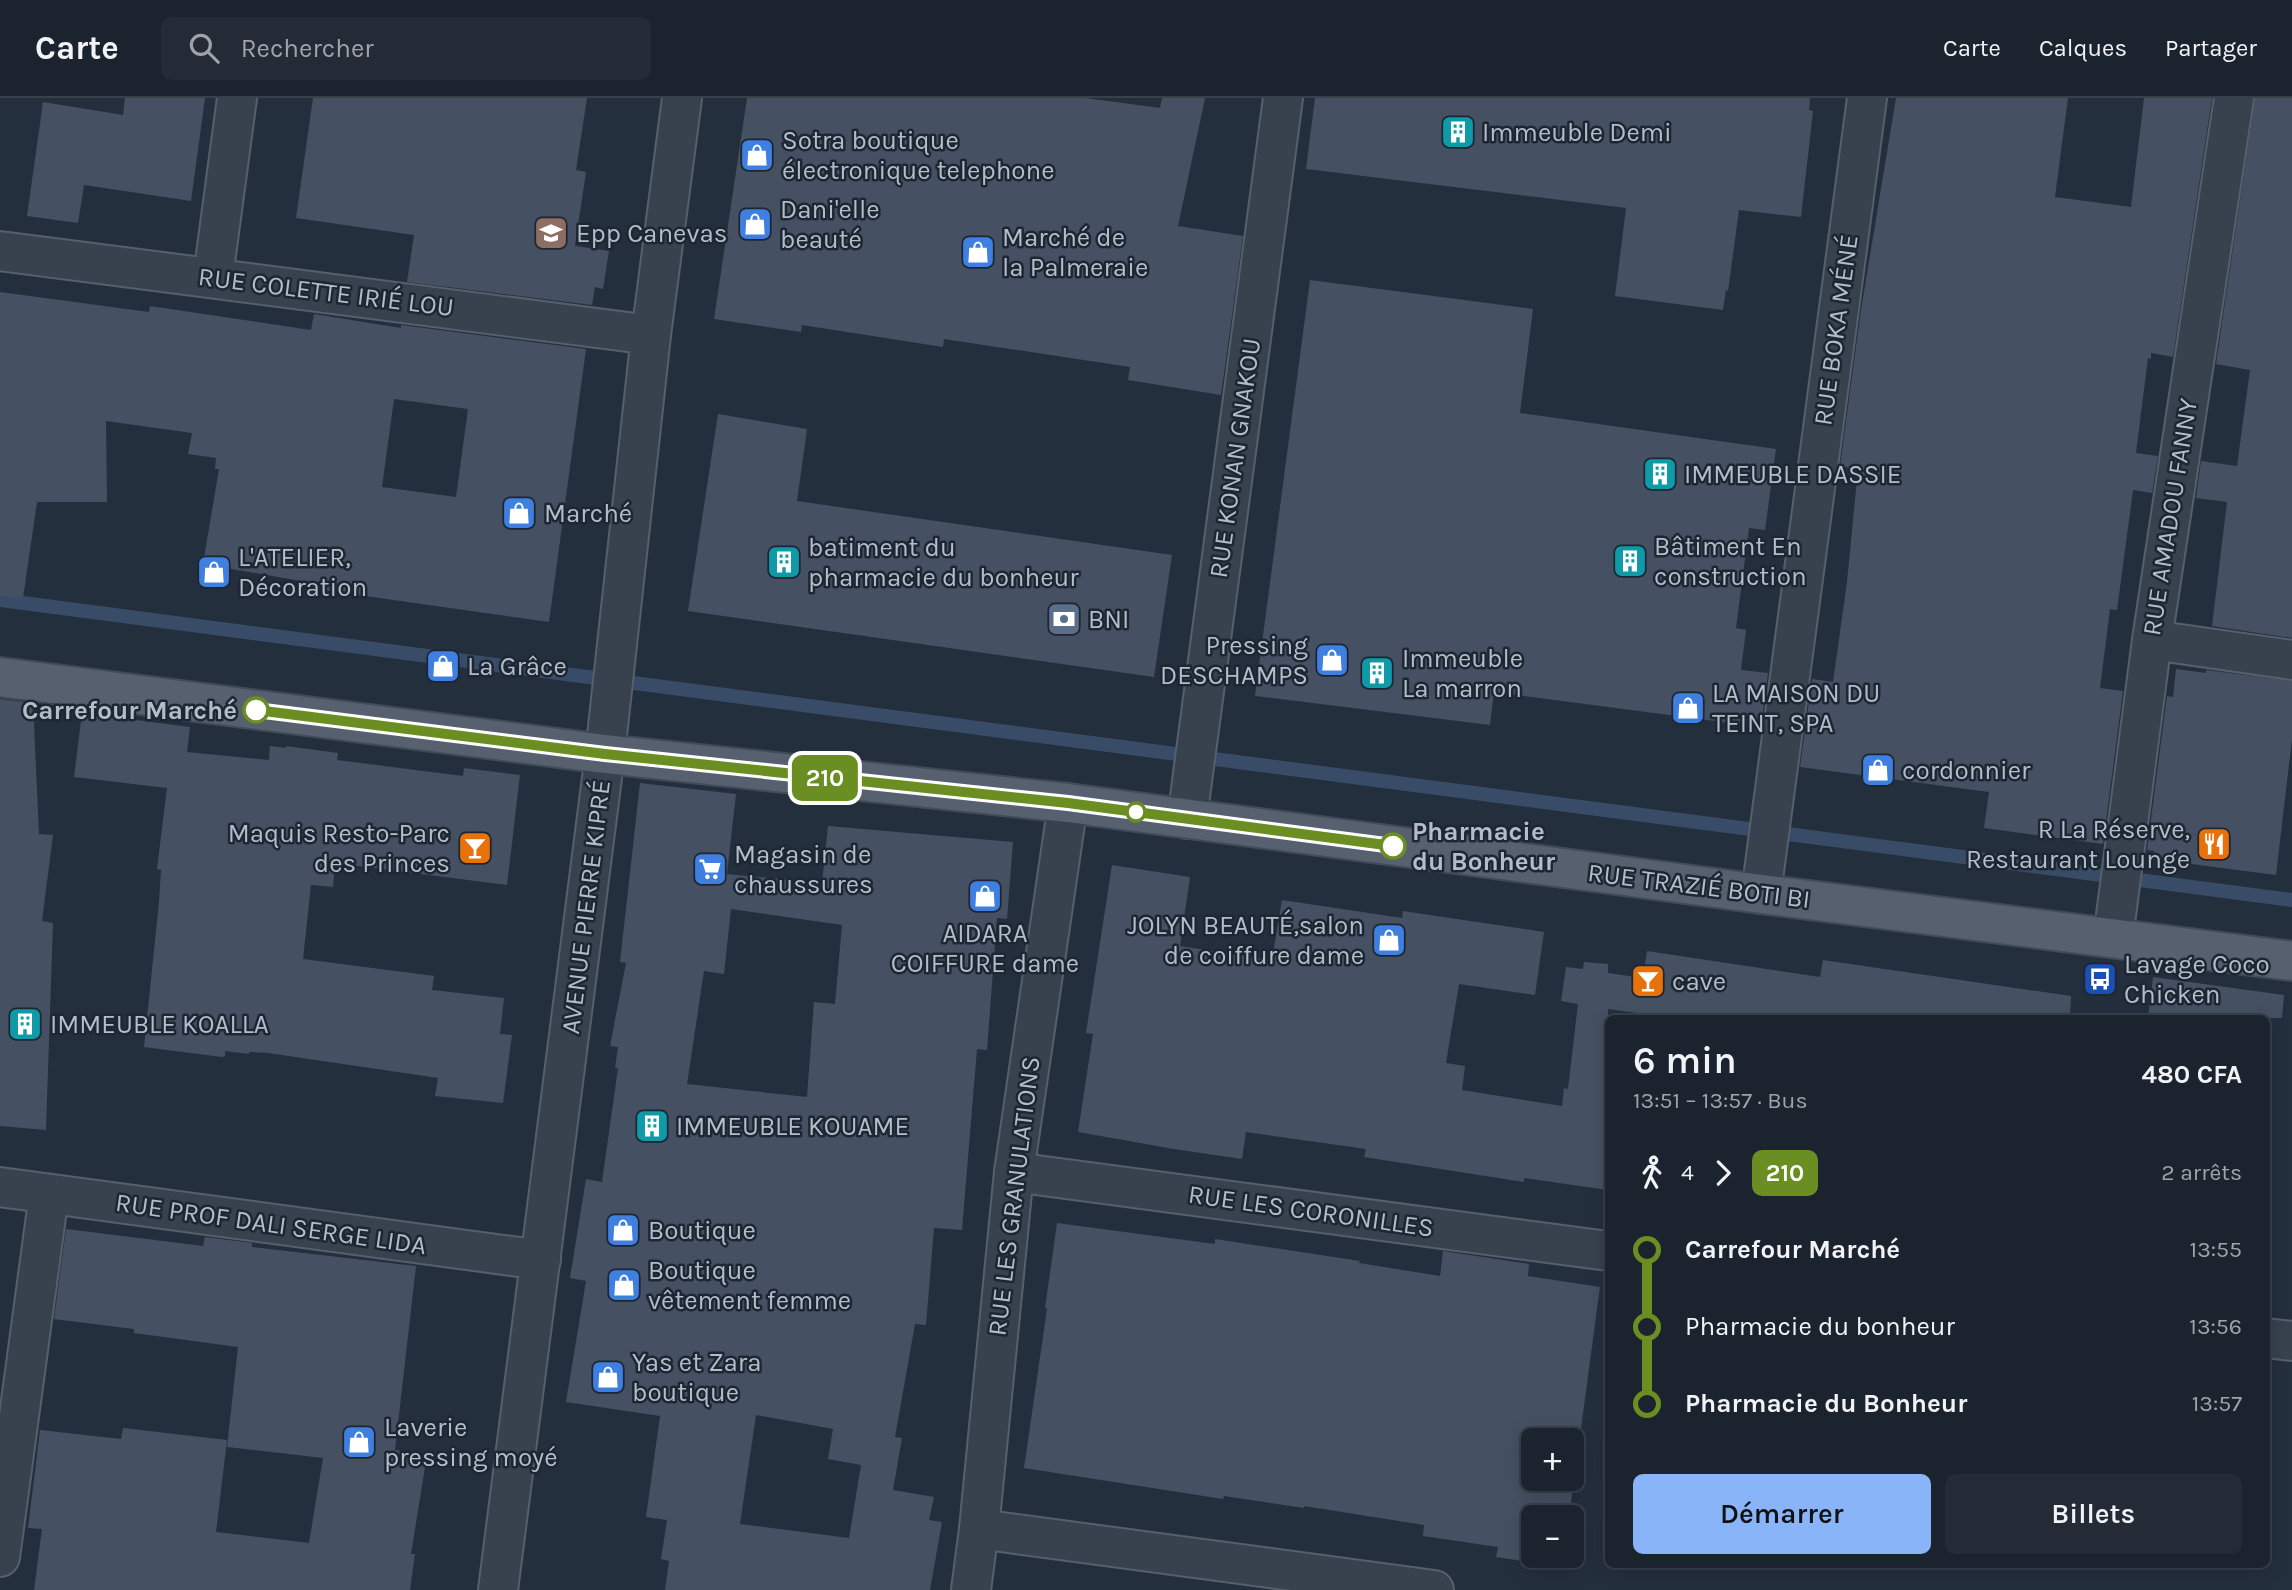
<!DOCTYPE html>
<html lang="fr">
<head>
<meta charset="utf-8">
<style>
  :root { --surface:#1b232e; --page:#242b36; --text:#f1f3f6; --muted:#a0a4aa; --line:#39404a; --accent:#8ab4f8 }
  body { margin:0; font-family:Karla,sans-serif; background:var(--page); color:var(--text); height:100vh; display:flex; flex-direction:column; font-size:26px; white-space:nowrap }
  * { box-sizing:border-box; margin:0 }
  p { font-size:23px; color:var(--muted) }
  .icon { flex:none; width:38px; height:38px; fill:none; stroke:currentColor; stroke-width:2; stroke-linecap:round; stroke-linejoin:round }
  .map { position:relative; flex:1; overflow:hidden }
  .side { position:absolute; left:1605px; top:917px; width:665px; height:553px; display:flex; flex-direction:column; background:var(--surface); border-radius:10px; box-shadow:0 4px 18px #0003,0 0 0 2px var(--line) }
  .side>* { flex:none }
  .badge { padding:0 14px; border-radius:10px; font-size:24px; line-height:46px }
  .controls { position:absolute; left:1521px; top:1330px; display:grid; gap:14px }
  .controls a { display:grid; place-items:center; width:63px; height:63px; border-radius:10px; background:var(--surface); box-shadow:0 4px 18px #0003,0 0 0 2px var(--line); font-size:35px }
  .map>.badge { position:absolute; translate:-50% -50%; box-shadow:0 0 0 4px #fff }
  .legs { display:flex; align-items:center; gap:10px; height:77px; padding:0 28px; font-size:23px }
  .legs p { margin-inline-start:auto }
  .overview { display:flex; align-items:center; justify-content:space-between; height:119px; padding:0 28px }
  h1 { font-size:38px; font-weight:600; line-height:52px }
  .primary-button { display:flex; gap:14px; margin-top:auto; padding:14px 28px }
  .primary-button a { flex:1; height:80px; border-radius:10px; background:var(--accent); color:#111; font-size:28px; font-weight:600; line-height:80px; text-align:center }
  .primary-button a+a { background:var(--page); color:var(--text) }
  ul { padding:0 28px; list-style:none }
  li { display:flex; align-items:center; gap:24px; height:77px; font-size:26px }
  li i { display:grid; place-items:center; width:10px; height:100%; margin:0 9px; background:currentColor }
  li i::after { content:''; width:18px; height:18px; margin:-9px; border:5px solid; border-radius:50%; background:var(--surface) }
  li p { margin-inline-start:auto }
  li:first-child i { background:linear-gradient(#0000 50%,currentColor 0) }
  li:last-child i { background:linear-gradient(currentColor 50%,#0000 0) }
  header { display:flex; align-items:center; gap:42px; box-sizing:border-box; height:98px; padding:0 35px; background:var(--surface); border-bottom:2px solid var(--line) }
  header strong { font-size:33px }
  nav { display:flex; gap:38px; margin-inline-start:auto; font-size:24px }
  .search { width:490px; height:63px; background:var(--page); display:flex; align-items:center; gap:18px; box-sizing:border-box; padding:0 24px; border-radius:10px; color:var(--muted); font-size:26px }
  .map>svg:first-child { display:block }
</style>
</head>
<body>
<header>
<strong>Carte</strong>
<div class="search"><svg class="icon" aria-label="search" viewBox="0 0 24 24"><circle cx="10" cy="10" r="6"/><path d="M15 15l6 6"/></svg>Rechercher</div>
<nav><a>Carte</a><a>Calques</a><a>Partager</a></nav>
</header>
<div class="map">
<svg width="2292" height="1492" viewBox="0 0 2292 1492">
  <rect width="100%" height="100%" fill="#242f3e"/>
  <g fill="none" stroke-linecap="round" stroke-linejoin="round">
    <path stroke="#394c67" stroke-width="14" d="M0,502L2292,802"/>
  </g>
  <g fill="#455162" fill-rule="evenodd">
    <path d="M125,0H205L191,103L84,87L78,125L27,118L43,4L123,17Z"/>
    <path d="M313,0H587L576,72L586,74L575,148L609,153L603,191L595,189L592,207L407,184L414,137L296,120Z"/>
    <path d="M747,0H1085L1160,10L1162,0H1205L1178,128L1243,138L1221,297L1128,282L1130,269L944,241L943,249L802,227L801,234L714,221Z"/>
    <path d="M1315,0H1810L1809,12L1813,13L1801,119L1739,112L1728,193L1726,192L1723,212L1615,198L1626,110L1306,71Z"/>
    <path d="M1896,0H2068L2055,99L2131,109L2144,0H2212L2173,259L2151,255V261L2148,260L2136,355L2158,358L2152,395L2133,392L2117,512L2110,511L2100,590L2123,593L2103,746L1984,730L1989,694L1800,669L1812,581L1833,584L1847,484L1858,371L1840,368L1861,212Z"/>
    <path d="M2255,0H2292V540L2212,528L2227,404L2196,400L2201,363L2237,368L2250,272L2216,266Z"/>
    <path d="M1310,182L1533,211L1520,315L1776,351L1765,432L1749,430L1736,530L1746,532L1741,572L1768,575L1761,629L1494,594L1490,627L1255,598Z"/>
    <path d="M0,194L149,214L150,208L311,232L314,216L401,230V227L586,251L549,524L323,492L324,487L203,466L219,371H215L216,360L188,356L192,335L106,323L107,404H37L23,500L0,498ZM394,301L468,311L456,399L382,389Z"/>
    <path d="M718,316L807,331L797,403L1172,457L1154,579L688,513Z"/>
    <path d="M2176,571L2206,575V572L2292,583V641L2276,777L2153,761L2154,753L2147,752L2167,598L2173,599Z"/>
    <path d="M0,601L33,605L39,736L53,737L42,823L53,825L46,1032L0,1028Z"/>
    <path d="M82,615L190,629L187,654L269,662L270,648L286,650V648L338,655L337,662L463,678L464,670L520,677L507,787L335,765L333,789L311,787L303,861L434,878L432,892L504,900L500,936L512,937L503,1005L435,998L438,980L268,955L249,954V956L225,953V958L222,959L144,949L159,804L161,772L157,771L167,690L74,679Z"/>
    <path d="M640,685L736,696L727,776L822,785L828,728L1013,744L1007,821L997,820L987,952L977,951L962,1132L934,1130L926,1227L915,1226L895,1339L902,1340L893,1392L934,1399L929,1422L942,1424L930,1492H665L669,1463L661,1461L667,1422L646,1419L660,1318L566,1304L586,1183L570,1180L586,1081L602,1084L618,970H615L618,949L610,948L626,865L620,864ZM731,811L842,827L835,906L814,904L807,999L687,986L704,873L724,876ZM756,1317L833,1331L828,1361L861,1367L849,1440L740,1426Z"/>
    <path d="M1112,767L1190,779L1180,848L1272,862L1282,802L1402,820L1403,813L1544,834L1535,897L1459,886L1446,965L1465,968L1462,992L1562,1008L1564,990L1568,991L1578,906L1561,903L1566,869L1583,871L1584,864L1608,866V875L1643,880L1647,853L1820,879L1823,862L2071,898L2070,920H1673L1608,911V1092L1524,1080V1084L1364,1059L1366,1051L1246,1034L1242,1061L1174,1051L1078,1034L1093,936L1086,935Z"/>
    <path d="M2153,879L2284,897L2282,920H2148Z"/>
    <path d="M1057,1125L1215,1146V1141L1360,1163L1359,1165L1440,1178L1443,1153L1529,1166L1528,1178L1600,1189L1569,1419H1533V1458H1563L1561,1469L1496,1459L1498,1449L1423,1438L1424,1427L1304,1408V1410L1224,1398L1223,1401L1024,1370L1047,1211L1045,1210ZM1533,1342H1572V1381H1533Z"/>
    <path d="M66,1131L203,1148L205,1139L252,1145V1149L416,1168L395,1352L427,1357L411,1456H415L410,1492H34L42,1431L28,1430L40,1332L121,1341L123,1330L227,1342L216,1434L309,1445L323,1360L227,1349L238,1249L134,1235V1231L54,1221Z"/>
  </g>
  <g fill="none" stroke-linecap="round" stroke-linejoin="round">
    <g stroke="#565f6c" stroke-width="42">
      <g id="minor">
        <path d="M0,153L651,237"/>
        <path d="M213,179L237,0"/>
        <path d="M2152,542L2292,562"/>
        <path d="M1187,721L1283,0"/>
        <path d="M1761,796L1867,0"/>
        <path d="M2113,840L2152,542L2234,0"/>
        <path d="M1014,1074L1608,1153"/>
        <path d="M0,1089L541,1162"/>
        <path d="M2266,1240L2292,1243"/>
        <path d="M979,1431L1434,1492"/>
        <path d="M0,1459L49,1096"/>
        <path d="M498,1492L605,656L651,237L682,0"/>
        <path d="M971,1492L979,1431L1014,1074L1068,705"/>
      </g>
    </g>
    <g stroke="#414a57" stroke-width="42">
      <path id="major" d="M0,579L605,656L1068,705L1761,796L2292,863"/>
    </g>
    <use href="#minor" stroke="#38414e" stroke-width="38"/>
    <use href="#major" stroke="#56606e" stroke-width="38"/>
  </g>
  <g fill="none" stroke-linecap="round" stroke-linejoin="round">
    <g stroke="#fff" stroke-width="16">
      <path id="line-1" d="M256,612L605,656L1068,705L1393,748"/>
    </g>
    <use href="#line-1" stroke="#6b8e23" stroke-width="10"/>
  </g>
  <defs>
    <g id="building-square" transform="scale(1.75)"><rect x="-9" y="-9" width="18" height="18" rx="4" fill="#0f9aa8" stroke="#1d2633"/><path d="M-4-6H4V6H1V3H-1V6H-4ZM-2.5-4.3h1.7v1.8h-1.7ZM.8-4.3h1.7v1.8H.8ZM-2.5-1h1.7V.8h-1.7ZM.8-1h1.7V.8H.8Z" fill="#fff"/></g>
    <g id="shop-square" transform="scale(1.75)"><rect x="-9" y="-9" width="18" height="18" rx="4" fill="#3f7fe0" stroke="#1d2633"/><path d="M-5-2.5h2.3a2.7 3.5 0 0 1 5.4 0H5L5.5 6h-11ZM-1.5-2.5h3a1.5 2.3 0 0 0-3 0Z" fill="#fff"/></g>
    <g id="school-square" transform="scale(1.75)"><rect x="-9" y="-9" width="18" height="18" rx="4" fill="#8d6e63" stroke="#1d2633"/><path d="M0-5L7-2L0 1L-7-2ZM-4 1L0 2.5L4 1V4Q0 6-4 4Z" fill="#fff"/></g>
    <g id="bank-square" transform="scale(1.75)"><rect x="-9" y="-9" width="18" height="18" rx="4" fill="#5c6f8a" stroke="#1d2633"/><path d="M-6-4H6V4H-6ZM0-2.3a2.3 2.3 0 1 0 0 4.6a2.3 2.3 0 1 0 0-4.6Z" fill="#fff"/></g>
    <g id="restaurant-square" transform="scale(1.75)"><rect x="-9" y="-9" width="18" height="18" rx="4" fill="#e8710a" stroke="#1d2633"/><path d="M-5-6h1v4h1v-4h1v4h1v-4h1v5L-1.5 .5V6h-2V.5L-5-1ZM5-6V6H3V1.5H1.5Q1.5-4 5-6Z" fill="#fff"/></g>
    <g id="bar-square" transform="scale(1.75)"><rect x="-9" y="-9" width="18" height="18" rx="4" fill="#e8710a" stroke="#1d2633"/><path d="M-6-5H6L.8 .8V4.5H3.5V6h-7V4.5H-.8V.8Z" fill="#fff"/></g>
    <g id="supermarket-square" transform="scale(1.75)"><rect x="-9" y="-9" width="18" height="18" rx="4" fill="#3f7fe0" stroke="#1d2633"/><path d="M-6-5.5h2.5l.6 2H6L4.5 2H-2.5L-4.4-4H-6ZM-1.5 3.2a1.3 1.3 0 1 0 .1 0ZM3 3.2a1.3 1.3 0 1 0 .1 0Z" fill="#fff"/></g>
    <g id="bus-square" transform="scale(1.75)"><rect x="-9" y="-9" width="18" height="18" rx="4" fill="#1a4fb4" stroke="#1d2633"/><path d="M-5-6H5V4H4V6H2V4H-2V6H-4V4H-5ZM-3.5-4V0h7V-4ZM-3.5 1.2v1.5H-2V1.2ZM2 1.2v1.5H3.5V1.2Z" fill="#fff"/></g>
  </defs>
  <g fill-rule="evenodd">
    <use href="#building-square" x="1458" y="34"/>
    <use href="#shop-square" x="757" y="57"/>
    <use href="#shop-square" x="755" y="126"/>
    <use href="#school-square" x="551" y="135"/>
    <use href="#shop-square" x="978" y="154"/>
    <use href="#building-square" x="1660" y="376"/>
    <use href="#shop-square" x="519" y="415"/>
    <use href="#building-square" x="1630" y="463"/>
    <use href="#building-square" x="784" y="464"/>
    <use href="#shop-square" x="214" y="474"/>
    <use href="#bank-square" x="1064" y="521"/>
    <use href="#shop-square" x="1332" y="562"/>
    <use href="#shop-square" x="443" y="568"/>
    <use href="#building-square" x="1377" y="575"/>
    <use href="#shop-square" x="1688" y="610"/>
    <use href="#shop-square" x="1878" y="672"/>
    <use href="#restaurant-square" x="2214" y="746"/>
    <use href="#bar-square" x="475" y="750"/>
    <use href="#supermarket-square" x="710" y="771"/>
    <use href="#shop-square" x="985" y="798"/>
    <use href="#shop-square" x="1389" y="842"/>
    <use href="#bus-square" x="2100" y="881"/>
    <use href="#bar-square" x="1648" y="883"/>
    <use href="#building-square" x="25" y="926"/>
    <use href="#building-square" x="652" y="1028"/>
    <use href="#shop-square" x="623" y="1132"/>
    <use href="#shop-square" x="624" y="1187"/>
    <use href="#shop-square" x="608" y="1279"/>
    <use href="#shop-square" x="359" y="1344"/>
  </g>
  <g fill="#fff" stroke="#6b8e23" stroke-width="3.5">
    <circle cx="256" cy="612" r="12"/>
    <circle cx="1136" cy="714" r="9"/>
    <circle cx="1393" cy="748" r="12"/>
  </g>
  <g text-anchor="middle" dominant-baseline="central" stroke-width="5" stroke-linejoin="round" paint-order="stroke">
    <g font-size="26" fill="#b4bcc9" stroke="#1d2633" text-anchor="start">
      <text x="1482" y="34">Immeuble Demi</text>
      <text x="782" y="42">Sotra boutique<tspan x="782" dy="30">électronique telephone</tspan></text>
      <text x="780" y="111">Dani'elle<tspan x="780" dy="30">beauté</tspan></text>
      <text x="576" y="135">Epp Canevas</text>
      <text x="1002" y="139">Marché de<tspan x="1002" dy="30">la Palmeraie</tspan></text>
      <text x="1684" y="376">IMMEUBLE DASSIE</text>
      <text x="544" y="415">Marché</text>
      <text x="1654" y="448">Bâtiment En<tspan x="1654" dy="30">construction</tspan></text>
      <text x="808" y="449">batiment du<tspan x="808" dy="30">pharmacie du bonheur</tspan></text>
      <text x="238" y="459">L'ATELIER,<tspan x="238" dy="30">Décoration</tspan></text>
      <text x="1088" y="521">BNI</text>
      <text x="1308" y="547" text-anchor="end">Pressing<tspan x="1308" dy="30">DESCHAMPS</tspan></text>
      <text x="1402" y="560">Immeuble<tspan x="1402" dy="30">La marron</tspan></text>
      <text x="467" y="568">La Grâce</text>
      <text x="1712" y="595">LA MAISON DU<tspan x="1712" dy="30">TEINT, SPA</tspan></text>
      <text x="1902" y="672">cordonnier</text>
      <text x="2190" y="731" text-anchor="end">R La Réserve,<tspan x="2190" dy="30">Restaurant Lounge</tspan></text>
      <text x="450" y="735" text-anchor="end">Maquis Resto-Parc<tspan x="450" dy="30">des Princes</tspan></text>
      <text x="734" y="756">Magasin de<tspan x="734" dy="30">chaussures</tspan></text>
      <text x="1364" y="827" text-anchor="end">JOLYN BEAUTÉ,salon<tspan x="1364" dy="30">de coiffure dame</tspan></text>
      <text x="985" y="835" text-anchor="middle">AIDARA<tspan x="985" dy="30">COIFFURE dame</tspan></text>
      <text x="2124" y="866">Lavage Coco<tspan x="2124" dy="30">Chicken</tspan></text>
      <text x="1672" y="883">cave</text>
      <text x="50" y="926">IMMEUBLE KOALLA</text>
      <text x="676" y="1028">IMMEUBLE KOUAME</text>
      <text x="648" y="1132">Boutique</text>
      <text x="648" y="1172">Boutique<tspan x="648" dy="30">vêtement femme</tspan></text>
      <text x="632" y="1264">Yas et Zara<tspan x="632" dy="30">boutique</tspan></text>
      <text x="384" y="1329">Laverie<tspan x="384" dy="30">pressing moyé</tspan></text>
    </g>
    <g font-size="26" fill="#b4bcc9" stroke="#1d2633">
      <text transform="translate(326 194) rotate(7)">RUE COLETTE IRIÉ LOU</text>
      <text transform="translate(1836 232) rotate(-82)">RUE BOKA MÉNÉ</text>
      <text transform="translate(1235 360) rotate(-82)">RUE KONAN GNAKOU</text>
      <text transform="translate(2170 419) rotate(-81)">RUE AMADOU FANNY</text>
      <text transform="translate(1699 788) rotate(7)">RUE TRAZIÉ BOTI BI</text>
      <text transform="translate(586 809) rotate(-83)">AVENUE PIERRE KIPRÉ</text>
      <text transform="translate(1014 1098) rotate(-83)">RUE LES GRANULATIONS</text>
      <text transform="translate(1311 1113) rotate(8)">RUE LES CORONILLES</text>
      <text transform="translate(271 1126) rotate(8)">RUE PROF DALI SERGE LIDA</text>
    </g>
    <g font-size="26" font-weight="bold" fill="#b4bcc9" stroke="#1d2633" text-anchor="end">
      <text x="237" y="612">Carrefour Marché</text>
      <text x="1412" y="733" text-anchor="start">Pharmacie<tspan x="1412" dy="30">du Bonheur</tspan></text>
    </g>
  </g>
</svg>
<div class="controls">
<a>+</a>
<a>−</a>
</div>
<b class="badge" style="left:825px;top:680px;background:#6b8e23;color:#fff">210</b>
<section class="side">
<div class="overview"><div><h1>6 min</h1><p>13:51 – 13:57 · Bus</p></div><b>480 CFA</b></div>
<div class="legs"><svg class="icon" aria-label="walk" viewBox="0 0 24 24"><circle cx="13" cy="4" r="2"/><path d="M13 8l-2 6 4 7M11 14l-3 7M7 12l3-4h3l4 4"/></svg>4<svg class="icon" aria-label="forward" viewBox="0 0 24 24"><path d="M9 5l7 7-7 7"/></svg><b class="badge" style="background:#6b8e23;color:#fff">210</b><p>2 arrêts</p></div>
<ul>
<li><i style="color:#6b8e23"></i><b>Carrefour Marché</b><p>13:55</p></li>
<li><i style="color:#6b8e23"></i><span>Pharmacie du bonheur</span><p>13:56</p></li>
<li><i style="color:#6b8e23"></i><b>Pharmacie du Bonheur</b><p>13:57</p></li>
</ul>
<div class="primary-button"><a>Démarrer</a><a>Billets</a></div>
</section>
</div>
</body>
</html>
